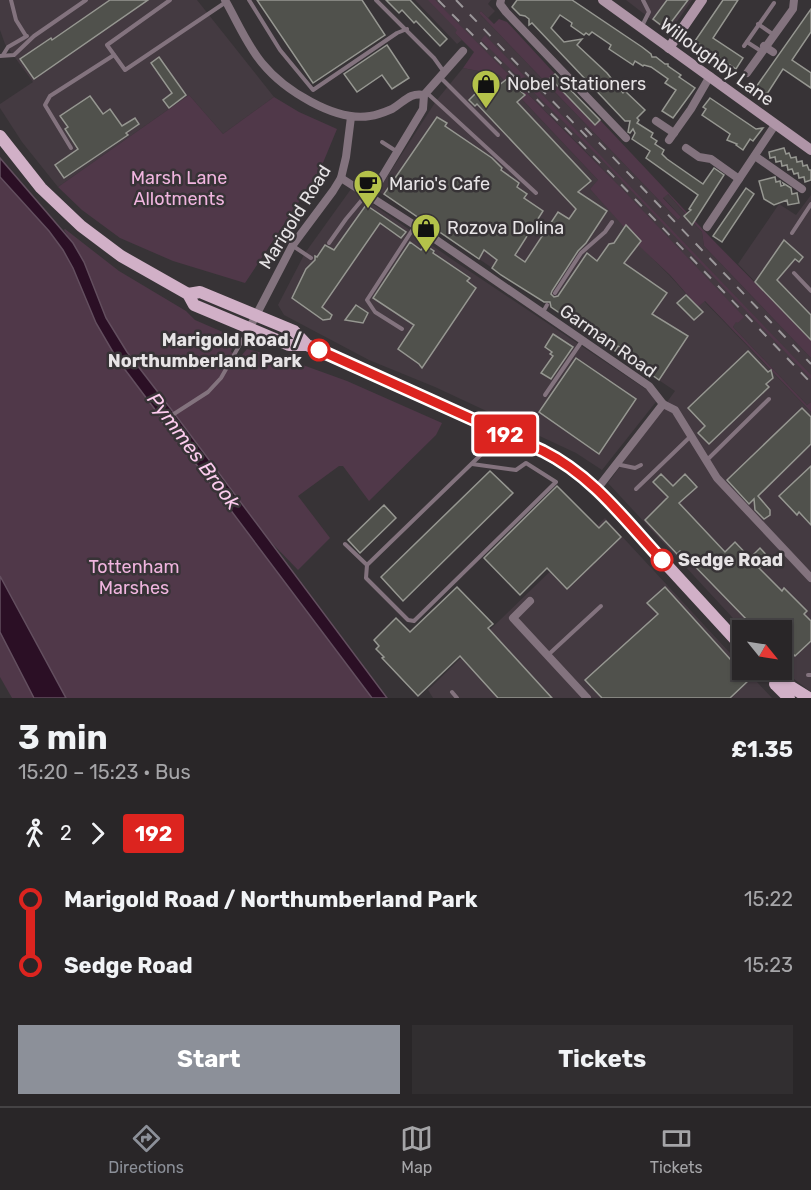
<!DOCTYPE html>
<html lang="en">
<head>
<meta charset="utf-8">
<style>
  :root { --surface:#292628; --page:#312e30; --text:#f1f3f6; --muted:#a5a5a8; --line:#454345; --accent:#8c9099 }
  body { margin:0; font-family:Rubik,sans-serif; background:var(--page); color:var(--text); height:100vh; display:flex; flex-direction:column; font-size:22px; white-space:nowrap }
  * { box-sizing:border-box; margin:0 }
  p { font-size:20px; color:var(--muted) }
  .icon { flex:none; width:33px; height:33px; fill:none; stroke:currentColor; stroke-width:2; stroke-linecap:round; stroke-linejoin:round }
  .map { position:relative; height:698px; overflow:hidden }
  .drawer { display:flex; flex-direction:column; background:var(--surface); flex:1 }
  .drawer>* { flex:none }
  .badge { padding:0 12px; border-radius:4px; font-size:21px; line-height:39px }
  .needle { width:39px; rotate:120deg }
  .fabs { position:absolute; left:732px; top:620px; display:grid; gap:12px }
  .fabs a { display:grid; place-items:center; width:60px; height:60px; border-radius:0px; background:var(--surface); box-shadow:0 2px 4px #0004,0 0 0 2px var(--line); font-size:30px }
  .map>.badge { position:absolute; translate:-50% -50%; box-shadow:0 0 0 3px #fff }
  .legs { display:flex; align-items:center; gap:9px; height:66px; padding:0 18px; font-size:20px }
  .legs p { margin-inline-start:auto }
  .overview { display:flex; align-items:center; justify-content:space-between; height:102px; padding:0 18px }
  h1 { font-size:33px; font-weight:700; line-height:45px }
  .action { display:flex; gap:12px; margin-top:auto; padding:12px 18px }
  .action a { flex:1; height:69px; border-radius:0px; background:var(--accent); color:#fff; font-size:24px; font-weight:700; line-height:69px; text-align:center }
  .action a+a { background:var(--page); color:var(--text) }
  ul { padding:0 18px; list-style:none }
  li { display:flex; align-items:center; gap:21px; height:66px; font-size:22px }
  li i { display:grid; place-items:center; width:9px; height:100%; margin:0 8px; background:currentColor }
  li i::after { content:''; width:15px; height:15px; margin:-8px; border:4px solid; border-radius:50%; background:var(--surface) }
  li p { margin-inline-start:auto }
  li:first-child i { background:linear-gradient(#0000 50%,currentColor 0) }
  li:last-child i { background:linear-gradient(currentColor 50%,#0000 0) }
  .tab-bar { display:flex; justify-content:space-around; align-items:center; height:84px; border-top:2px solid var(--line); background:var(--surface); font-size:16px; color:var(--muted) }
  .tab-bar a { display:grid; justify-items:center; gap:3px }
  .tab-bar .current { color:var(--accent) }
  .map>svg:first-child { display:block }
</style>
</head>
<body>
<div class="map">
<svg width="811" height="698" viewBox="0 0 811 698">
  <rect width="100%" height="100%" fill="#373336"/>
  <g fill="#443a41">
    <path d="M0,0H197L274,97L223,134L189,95L58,187L22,142L0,108V104L33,82L5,44L0,30Z"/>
    <path d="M415,0H491L488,4L495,11L488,18L481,11L479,13L678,220L681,217L663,197L667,193L702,232L704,246L811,358V402L807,405L733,327L736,321L738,323L743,317L589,155L461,27L455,33L462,40L457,44Z"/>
    <path d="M626,0H692L669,33Z"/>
    <path d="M463,68L499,75L599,181L590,189L624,226L626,225L641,241L638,244L670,276L698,307L704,301L811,412V692L781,669L782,630H744L608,483L675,391L378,191L436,101Z"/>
    <path d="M351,189L453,260L659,398L602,470L576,453L435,387L369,360L284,315L278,305L305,253Z"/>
    <path d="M811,195V340L738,264L779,204L796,215Z"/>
    <path d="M605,518L742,666V669H745L772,698H433L428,690Z"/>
  </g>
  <g fill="#503849">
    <path d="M428,0H435L626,193L744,317L738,323L736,322L733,327L807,405L811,402V412L705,301L698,307L670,275L638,245L640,241L626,226L624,227L590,189L598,180L499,75L463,68L474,52L455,33L457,30Z"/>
    <path d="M481,11L494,24L499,19L507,22L555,74L550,79L595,124L600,120L712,239L811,340V358L704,246L702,232L668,194L663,198L681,217L678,220L479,13Z"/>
    <path d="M485,35L811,375V379L602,160L481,40Z"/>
    <path d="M189,95L223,134L274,97L299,112L337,129L320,170L245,283L173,261L120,238L82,210L58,187Z"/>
    <path d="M0,177L49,231L63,250L73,268L96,323L117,359L372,698H66L0,576Z"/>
    <path d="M65,229L119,271L186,311L195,320L232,336L234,342L231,352L241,356L247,349L289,360L347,381L442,423L436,435L369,501L343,466H339L298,496L330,538L298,570L268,539L127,352L106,318L79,253L64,230Z"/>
    <path d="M0,632L34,698H12L0,677Z"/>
  </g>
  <g fill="#2b0f25" stroke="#634f5f" stroke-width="1.5">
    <path d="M0,158L73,243L84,262L106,318L127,352L174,413L387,698H372L117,359L96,323L73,268L63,250L49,231L0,177Z"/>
    <path d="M0,576L66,698H34L0,632Z"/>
  </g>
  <g fill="#50514c" stroke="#969791" stroke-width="1.5">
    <path d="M110,0H148L34,79L20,59L51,38L52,40Z"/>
    <path d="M257,0H362L385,35L313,83Z"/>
    <path d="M386,0H410L447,39L440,46L416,21L414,23L402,10L399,13Z"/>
    <path d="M517,0H572L642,47L651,54L652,57H656L665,64H668V66L681,75L679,77L695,88L673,118L662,111L676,90L665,83L668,79L651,67L644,65L643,66L635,61L633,65L609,49L611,45L592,32L589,35L586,33L584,35L571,26L572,23L560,15L551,28L564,42L582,39L577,45L607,73L623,93L625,91L645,110L637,118L639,120L637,123L653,133L651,137L657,141L655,144L664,150L662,154L667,159L703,184L714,168L724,175L692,225L684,216L691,210L689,209L698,195L646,158L650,151L632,139L635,133L633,129L630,133L628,132L630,121H625L532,23L529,25V19L525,16L520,15L512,7Z"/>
    <path d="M667,0H688L666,29L653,19Z"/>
    <path d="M723,0H738L713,38L743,58L736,69L695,41Z"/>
    <path d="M811,9V32L792,60L811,73V88L783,69L767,94L756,87Z"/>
    <path d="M387,45L409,78L392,89L382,75L357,92L344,74Z"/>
    <path d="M159,57L186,95L169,108L163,100L172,93L151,63Z"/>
    <path d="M555,74L600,120L595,125L550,78Z"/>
    <path d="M507,79L525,95L517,102L591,181L578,192L607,211L586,243L578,251L552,291L551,294L554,297L558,296L587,253L597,261L609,244L614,243L626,225L641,241L624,263L667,293L652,314L688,336L659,380L641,367L643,363L618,346L615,351L551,307L550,302H544L501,275L492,268L497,260L484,250L479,259L384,194L437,117L447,123L445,126L492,158L502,168L501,170L519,183L517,187L527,194L524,198L543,211L515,255L525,262L558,212L569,219L576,209L477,104L475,106L469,100L487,82L494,89Z"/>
    <path d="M90,96L103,114L110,109L122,126L135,118L139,124L126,133L128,135L64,178L55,165L78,149L65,129L68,127L60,116Z"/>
    <path d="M710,98L756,129L763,128L753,141L750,139L743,150L736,145L737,144L727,140L730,134L702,115L706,109L703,107Z"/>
    <path d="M784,148L786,154L789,153L791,158L796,157L797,162L802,161L803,166L807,165L809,170H811V180L805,182L804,177L799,178L798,173L794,174L792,169L788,170L787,165L782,166L781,161L776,162L775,157L770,158L769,152Z"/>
    <path d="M775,177L776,182L780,181L781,186L784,185L783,183L791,188L792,194L797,193L799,203L788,205L787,200L774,205L764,199L759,181Z"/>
    <path d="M746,188L754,194L722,242L713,236Z"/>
    <path d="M366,205L406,232L401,238L380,223L322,307L332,315L330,319L323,320L292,298L306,269L315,260V256L317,257L325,245L334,250Z"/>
    <path d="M784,240L803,257L799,262L795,259L777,280L811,315V340L755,282Z"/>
    <path d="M410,242L421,250L425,245L434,251L433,253L470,278L467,281L476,288L422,368L419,364L398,349L414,325L373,298Z"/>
    <path d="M686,295L703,312L694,320L677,303Z"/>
    <path d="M356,305L368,313L363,323L345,320Z"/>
    <path d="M553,334L573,347L551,379L541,373L553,356L550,354L552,352L545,347Z"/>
    <path d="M748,351L768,372L771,370L773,378L766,384L769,387L709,444L698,433L705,426L688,408Z"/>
    <path d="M576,358L636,399L599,454L539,412Z"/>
    <path d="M802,408L811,417V444L758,496L770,510V515L764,519L755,510L754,499L749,504L727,480Z"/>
    <path d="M811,466V525L799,512L797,515L779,496Z"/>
    <path d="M490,471L513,493L403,601L381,577Z"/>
    <path d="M661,474L673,486L685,474L697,487L679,503L725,552L735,542L750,558L760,548L769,558L759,568L782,591L784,588L807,611L804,614L811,621V641L795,656L782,642V630H749L745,626L749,622L680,551L677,554L645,520L668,497L653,482Z"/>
    <path d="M557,486L599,528L606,521L621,537L567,589L547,568L520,595L484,558Z"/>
    <path d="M384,505L396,518L360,553L348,540Z"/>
    <path d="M457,587L493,624L488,628L552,698H498L460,656L418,696L382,658L384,657L376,649L379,646L374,640L396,618L410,632Z"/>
    <path d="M665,587L749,680L730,698H602L585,680L658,614L647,603Z"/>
  </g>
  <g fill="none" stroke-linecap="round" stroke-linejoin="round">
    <g stroke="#83737e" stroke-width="4">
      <path d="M11,0L16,20L26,36"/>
      <path d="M170,0L107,45L125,70L226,2"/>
      <path d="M249,0L280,50L313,90L397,33L407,29"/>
      <path d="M376,0L434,58L444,72"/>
      <path d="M758,24L774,35"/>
      <path d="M642,26L649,12L643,0"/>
      <path d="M747,42L761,51"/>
      <path d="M744,46L774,3"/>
      <path d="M3,55L8,47L27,36"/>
      <path d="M0,56L14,55L34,36L86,0"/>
      <path d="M440,77L498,135"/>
      <path d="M427,93L536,193"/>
      <path d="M382,142L396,151"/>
      <path d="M71,148L45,105L50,96L114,55"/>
      <path d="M792,233L811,204"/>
      <path d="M329,243L346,219L366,195"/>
      <path d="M293,246L311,258"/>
      <path d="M794,273L811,291"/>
      <path d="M555,293L581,253L605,232L612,222"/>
      <path d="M543,312L547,305"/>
      <path d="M402,329L375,312L367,300L415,226"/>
      <path d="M545,395L582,341"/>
      <path d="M163,421L208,392L221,378L248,330"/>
      <path d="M707,460L769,399"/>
      <path d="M616,464L635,468L641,465"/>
      <path d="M636,489L691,436"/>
      <path d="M345,544L367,565L493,443L497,434"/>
      <path d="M367,565L366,578L408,620L414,621L556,482L526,463L516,470L472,464"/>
      <path d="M548,655L601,606"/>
      <path d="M808,675H811"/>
      <path d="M452,692L457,698"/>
    </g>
    <g stroke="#83737e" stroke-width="8">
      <path d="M225,0C237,21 247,45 262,63C284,90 335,122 370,116C378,115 385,112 392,109C404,102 410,92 424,95"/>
      <path d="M501,0L500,4L506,12L626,138"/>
      <path d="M764,46L773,52"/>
      <path d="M747,73L793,9L794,0"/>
      <path d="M656,121L674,133"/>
      <path d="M669,140L691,109L710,76"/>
      <path d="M686,148L699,157L711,159L739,179"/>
      <path d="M755,156L802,189"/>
      <path d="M341,178L416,226L649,386L663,404L675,410L717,478L811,578"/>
      <path d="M376,187L423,109L424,95L463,51"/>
      <path d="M707,227L775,125"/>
      <path d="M249,329L292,246L333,191L341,178L346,157L351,117"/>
      <path d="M597,489L663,404"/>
      <path d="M530,601L513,618L587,698"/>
    </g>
    <g stroke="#af95a7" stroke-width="10">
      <path d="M603,0L811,150"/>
      <path d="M669,48L702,0"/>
    </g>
    <g stroke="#d1b0c7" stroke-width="12">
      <path d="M0,136L41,188L81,226L121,256L188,294L194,305L289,345H307"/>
      <path d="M188,294L200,292L294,331L307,345L543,451L568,466L597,489L742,647"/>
      <path d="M764,670L809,698"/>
      <path d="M775,684L789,698"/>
    </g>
    <g stroke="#9b979a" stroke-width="2" stroke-dasharray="10 10" stroke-linecap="butt">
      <path d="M438,0L612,175L811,383"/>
      <path d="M456,0L587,137"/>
      <path d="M585,128L811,364"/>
    </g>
  </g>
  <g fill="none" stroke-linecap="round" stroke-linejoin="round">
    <g stroke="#fff" stroke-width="14">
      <path id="line-1" d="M319,350L543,451C593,476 625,520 662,560"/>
    </g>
    <use href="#line-1" stroke="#dc241f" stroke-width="9"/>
  </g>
  <defs>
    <g id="shop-pin" transform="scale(1.5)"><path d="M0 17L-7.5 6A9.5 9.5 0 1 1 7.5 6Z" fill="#b4c24a" stroke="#373336"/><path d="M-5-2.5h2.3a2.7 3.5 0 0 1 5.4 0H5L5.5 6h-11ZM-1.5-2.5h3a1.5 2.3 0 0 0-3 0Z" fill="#111"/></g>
    <g id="cafe-pin" transform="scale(1.5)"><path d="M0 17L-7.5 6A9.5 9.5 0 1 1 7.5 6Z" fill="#b4c24a" stroke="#373336"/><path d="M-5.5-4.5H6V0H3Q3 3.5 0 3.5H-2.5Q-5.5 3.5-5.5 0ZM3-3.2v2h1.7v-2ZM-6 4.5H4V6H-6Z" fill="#111"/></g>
  </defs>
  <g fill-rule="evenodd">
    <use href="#shop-pin" x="486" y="84"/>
    <use href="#cafe-pin" x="368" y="184"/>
    <use href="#shop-pin" x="426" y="228"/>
  </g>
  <g fill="#fff" stroke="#dc241f" stroke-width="3">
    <circle cx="319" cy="350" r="10"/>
    <circle cx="662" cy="560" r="10"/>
  </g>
  <g text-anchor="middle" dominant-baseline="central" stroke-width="5" stroke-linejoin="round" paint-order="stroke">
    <g font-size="18" fill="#e7e4e6" stroke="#373336">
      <text transform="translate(717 62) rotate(36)">Willoughby Lane</text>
      <text transform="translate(295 217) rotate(-58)">Marigold Road</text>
      <text transform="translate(608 341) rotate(35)">Garman Road</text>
    </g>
    <g font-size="18" fill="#e7e4e6" stroke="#373336" text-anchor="start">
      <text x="507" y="84">Nobel Stationers</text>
      <text x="389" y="184">Mario's Cafe</text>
      <text x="447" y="228">Rozova Dolina</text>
    </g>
    <g font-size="18" fill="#f0b5df" stroke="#373336">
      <text x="179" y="178">Marsh Lane<tspan x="179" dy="21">Allotments</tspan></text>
      <text x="134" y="567">Tottenham<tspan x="134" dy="21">Marshes</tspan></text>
    </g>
    <g font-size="18" font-weight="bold" fill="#e7e4e6" stroke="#373336" text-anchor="end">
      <text x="302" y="340">Marigold Road /<tspan x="302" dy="21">Northumberland Park</tspan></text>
      <text x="678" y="560" text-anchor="start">Sedge Road</text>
    </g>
    <g font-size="20" font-style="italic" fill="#fcccee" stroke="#373336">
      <text transform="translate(194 451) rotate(53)">Pymmes Brook</text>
    </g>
  </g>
</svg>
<div class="fabs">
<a><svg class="needle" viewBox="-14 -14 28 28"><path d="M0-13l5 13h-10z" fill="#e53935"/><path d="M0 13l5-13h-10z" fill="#a5a5a8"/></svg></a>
</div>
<b class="badge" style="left:505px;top:434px;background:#dc241f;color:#fff">192</b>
</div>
<section class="drawer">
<div class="overview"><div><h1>3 min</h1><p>15:20 – 15:23 · Bus</p></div><b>£1.35</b></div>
<div class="legs"><svg class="icon" aria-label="walk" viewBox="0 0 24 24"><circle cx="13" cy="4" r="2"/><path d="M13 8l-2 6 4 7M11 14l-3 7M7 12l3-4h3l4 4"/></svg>2<svg class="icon" aria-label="forward" viewBox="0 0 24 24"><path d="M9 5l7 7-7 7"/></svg><b class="badge" style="background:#dc241f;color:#fff">192</b></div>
<ul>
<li><i style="color:#dc241f"></i><b>Marigold Road / Northumberland Park</b><p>15:22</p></li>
<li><i style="color:#dc241f"></i><b>Sedge Road</b><p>15:23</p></li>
</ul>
<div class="action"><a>Start</a><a>Tickets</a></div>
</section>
<nav class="tab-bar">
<a class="current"><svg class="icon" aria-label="directions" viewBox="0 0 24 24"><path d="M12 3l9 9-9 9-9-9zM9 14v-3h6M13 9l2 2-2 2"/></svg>Directions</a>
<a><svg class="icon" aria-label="map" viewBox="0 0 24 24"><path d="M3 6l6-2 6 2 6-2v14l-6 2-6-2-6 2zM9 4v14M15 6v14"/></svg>Map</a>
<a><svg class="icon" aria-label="tickets" viewBox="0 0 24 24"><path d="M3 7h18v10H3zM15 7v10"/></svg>Tickets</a>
</nav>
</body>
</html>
